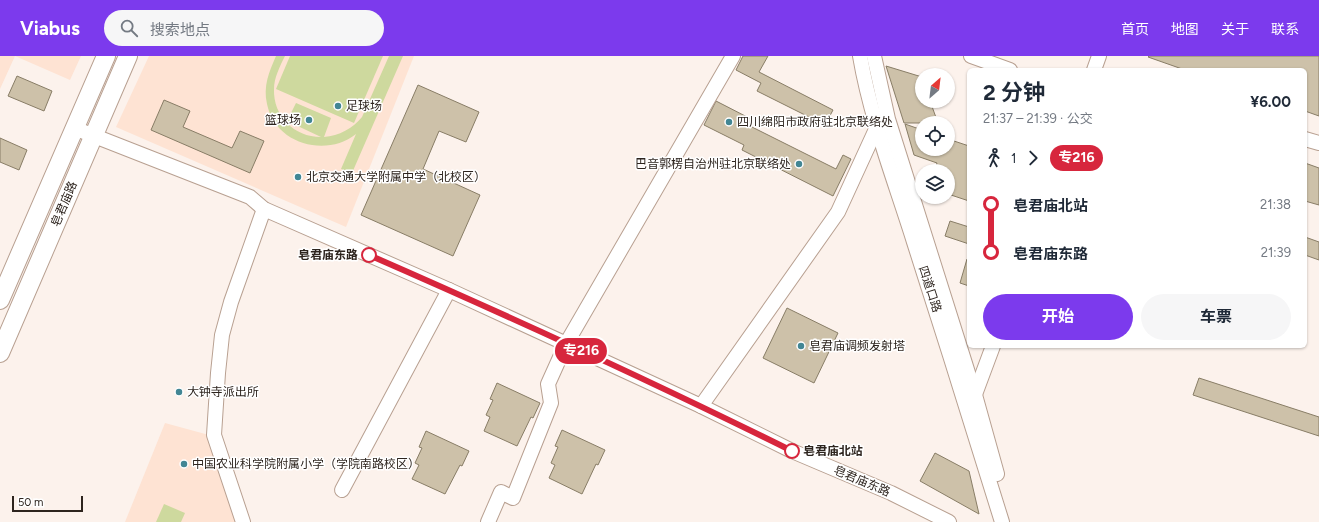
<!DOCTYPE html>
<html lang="zh">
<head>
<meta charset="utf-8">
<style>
  :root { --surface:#fff; --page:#f6f6f7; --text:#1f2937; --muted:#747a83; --accent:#7c3aed }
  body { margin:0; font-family:Figtree,"Noto Sans SC",sans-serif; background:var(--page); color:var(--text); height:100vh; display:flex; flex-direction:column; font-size:15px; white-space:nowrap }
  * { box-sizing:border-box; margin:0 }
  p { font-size:13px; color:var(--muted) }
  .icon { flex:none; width:22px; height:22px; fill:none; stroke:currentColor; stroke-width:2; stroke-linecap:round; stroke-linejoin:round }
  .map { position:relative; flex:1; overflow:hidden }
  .panel { position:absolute; left:967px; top:12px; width:340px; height:280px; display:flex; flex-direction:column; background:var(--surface); border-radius:6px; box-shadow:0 1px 3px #0004 }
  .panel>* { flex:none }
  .badge { padding:0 8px; border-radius:13px; font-size:14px; line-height:26px }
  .needle { width:26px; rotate:28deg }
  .tools { position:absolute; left:915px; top:12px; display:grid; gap:8px }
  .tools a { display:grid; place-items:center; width:40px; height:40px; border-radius:50%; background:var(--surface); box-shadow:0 1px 3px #0004; font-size:20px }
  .scale { position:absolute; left:12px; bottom:10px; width:71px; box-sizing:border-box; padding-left:4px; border:2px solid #2d241e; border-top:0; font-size:11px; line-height:14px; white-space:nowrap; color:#2d241e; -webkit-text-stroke:3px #fff; paint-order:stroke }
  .map>.badge { position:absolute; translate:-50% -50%; box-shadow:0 0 0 2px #fff }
  .legs { display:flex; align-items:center; gap:6px; height:44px; padding:0 16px; font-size:13px }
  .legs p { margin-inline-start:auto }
  .summary { display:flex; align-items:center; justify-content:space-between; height:68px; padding:0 16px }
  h1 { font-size:22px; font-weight:700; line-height:30px }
  .cta { display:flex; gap:8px; margin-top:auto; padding:8px 16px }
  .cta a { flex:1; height:46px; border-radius:24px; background:var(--accent); color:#fff; font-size:16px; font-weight:700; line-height:46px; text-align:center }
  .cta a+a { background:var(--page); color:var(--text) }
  ul { padding:0 16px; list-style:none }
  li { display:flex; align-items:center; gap:14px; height:48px; font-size:15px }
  li i { display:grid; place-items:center; width:6px; height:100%; margin:0 5px; background:currentColor }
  li i::after { content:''; width:10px; height:10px; margin:-5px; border:3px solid; border-radius:50%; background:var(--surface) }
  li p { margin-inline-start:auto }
  li:first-child i { background:linear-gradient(#0000 50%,currentColor 0) }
  li:last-child i { background:linear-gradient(currentColor 50%,#0000 0) }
  header { display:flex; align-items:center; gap:24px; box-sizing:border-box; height:56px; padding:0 20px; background:var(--accent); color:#fff }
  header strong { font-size:19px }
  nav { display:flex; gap:22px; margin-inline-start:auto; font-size:14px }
  .search { width:280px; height:36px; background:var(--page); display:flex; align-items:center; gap:10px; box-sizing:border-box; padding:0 14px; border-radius:22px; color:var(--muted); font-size:15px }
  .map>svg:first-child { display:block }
</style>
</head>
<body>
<header>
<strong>Viabus</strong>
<div class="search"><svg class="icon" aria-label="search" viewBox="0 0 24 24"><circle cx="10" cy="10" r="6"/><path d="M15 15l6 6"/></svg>搜索地点</div>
<nav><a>首页</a><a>地图</a><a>关于</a><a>联系</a></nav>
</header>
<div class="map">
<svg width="1319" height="466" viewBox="0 0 1319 466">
  <rect width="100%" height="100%" fill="#fcf2ec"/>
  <g fill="#fee3d3">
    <path d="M0,0H81L70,24L15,0L0,33Z"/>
    <path d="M149,0H414L346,171L116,71Z"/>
    <path d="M165,367L209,379L239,466H125Z"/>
  </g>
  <g fill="#ced99e">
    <path d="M276,0H285C280,10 274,22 274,33C273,60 294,81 321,81L287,65L296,47L331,62L324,81C339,80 353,72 362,61L389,0H403L352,117L341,113L356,78C326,102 275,88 267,48C263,30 269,16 276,0Z"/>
    <path d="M290,0H383L354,67L276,33Z"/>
    <path d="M164,448L185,457L181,466H156Z"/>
  </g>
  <g fill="#cdc1a9" stroke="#887d66">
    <path d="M743,0H768L759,16L833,54L825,69L757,35L761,27L736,14Z"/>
    <path d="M1149,0H1319V60L1305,55V14H1185L1148,1Z"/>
    <path d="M886,10L922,21V45H930L938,67H904Z"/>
    <path d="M17,20L52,35L44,55L8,40Z"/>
    <path d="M418,29L479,56L466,86L439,75L423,113L480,139L453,200L361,159Z"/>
    <path d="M164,44L190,55L183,71L232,92L240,75L264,85L250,117L151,74Z"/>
    <path d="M716,45L753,64L750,70L836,113L843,99L851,103L833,140L742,94L744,89L704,69Z"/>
    <path d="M905,68L922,74V93H948V83L969,90V145L948,138V115H934L937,107L914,99Z"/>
    <path d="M0,82L27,94L19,114L0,106Z"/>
    <path d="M1305,107L1319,112V149L1305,145Z"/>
    <path d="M950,165L969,171V188L945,180Z"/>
    <path d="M1305,181L1319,186V204L1305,199Z"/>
    <path d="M967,203H969V230L960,227Z"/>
    <path d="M787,252L838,277L814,327L763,302Z"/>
    <path d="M1199,322L1319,361V380L1193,339Z"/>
    <path d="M497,327L540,347L533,362L531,361L517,390L484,375L490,361L486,359L493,344L490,343Z"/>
    <path d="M562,374L605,394L598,409L596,408L582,438L549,422L555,409L551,407L558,391L555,390Z"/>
    <path d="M426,375L469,395L462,410L460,409L445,438L412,423L419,409L415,407L422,392L419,391Z"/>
    <path d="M935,397L969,415L979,458L920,425Z"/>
  </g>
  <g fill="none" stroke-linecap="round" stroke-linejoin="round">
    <g stroke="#b8a091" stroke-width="16">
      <g id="minor">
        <path d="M860,0C871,64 895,125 914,186C944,279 973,373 1002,466"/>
        <path d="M874,0L888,63L975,339L997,418"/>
        <path d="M971,0L1010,14"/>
        <path d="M1094,14L1099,0"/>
        <path d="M74,72L250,141L264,153L449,234L701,350L792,395L891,437L949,466"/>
        <path d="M1305,83L1319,87"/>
        <path d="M974,341L993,290"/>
        <path d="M701,350L838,156L877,71"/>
        <path d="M342,434L449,234"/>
        <path d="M243,466L214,379L218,317L222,279L231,246L264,153"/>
        <path d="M488,466L501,436L513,442L551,347L548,328L566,288L733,0"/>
      </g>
    </g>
    <g stroke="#b8a091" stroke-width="20">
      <g id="major">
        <path d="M0,244L106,0"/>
        <path d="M0,297L128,0"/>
      </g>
    </g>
    <use href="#minor" stroke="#fff" stroke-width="14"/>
    <use href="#major" stroke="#fff" stroke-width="18"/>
  </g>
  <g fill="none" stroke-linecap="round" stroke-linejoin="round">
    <g stroke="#fff" stroke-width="9">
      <path id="line-1" d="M369,199C511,261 653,326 792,395"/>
    </g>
    <use href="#line-1" stroke="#d7263d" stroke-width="6"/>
  </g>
  <g fill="#428694" stroke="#fff" stroke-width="1.5">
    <circle cx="338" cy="50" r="4"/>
    <circle cx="309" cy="64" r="4"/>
    <circle cx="729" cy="66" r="4"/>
    <circle cx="799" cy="108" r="4"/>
    <circle cx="298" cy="121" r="4"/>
    <circle cx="801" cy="290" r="4"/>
    <circle cx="179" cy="336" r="4"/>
    <circle cx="184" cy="408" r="4"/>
  </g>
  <g fill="#fff" stroke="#d7263d" stroke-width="2">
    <circle cx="369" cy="199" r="7"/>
    <circle cx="792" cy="395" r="7"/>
  </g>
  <g text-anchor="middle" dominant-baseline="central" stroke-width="3" stroke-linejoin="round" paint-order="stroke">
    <g font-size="12" fill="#2d241e" stroke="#fff" text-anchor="start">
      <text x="346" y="50">足球场</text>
      <text x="301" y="64" text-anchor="end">篮球场</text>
      <text x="737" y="66">四川绵阳市政府驻北京联络处</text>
      <text x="791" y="108" text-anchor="end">巴音郭楞自治州驻北京联络处</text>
      <text x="306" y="121">北京交通大学附属中学（北校区）</text>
      <text x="809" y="290">皂君庙调频发射塔</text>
      <text x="187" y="336">大钟寺派出所</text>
      <text x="192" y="408">中国农业科学院附属小学（学院南路校区）</text>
    </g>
    <g font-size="12" fill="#2d241e" stroke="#fff">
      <text transform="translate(64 148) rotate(-67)">皂君庙路</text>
      <text transform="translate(930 233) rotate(72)">四道口路</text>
      <text transform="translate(862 425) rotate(23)">皂君庙东路</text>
    </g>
    <g font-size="12" font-weight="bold" fill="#2d241e" stroke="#fff" text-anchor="end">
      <text x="358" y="199">皂君庙东路</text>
      <text x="803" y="395" text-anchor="start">皂君庙北站</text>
    </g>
  </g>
</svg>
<div class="tools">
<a><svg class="needle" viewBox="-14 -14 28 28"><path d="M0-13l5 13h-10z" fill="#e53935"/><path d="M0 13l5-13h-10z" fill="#747a83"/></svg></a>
<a><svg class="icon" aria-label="locate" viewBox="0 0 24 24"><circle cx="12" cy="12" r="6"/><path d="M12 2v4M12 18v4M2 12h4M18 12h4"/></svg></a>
<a><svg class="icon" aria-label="layers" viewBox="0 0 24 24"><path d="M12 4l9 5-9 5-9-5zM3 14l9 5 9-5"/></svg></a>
</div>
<div class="scale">50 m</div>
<b class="badge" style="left:581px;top:295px;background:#d7263d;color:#fff">专216</b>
<section class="panel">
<div class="summary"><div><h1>2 分钟</h1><p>21:37 – 21:39 · 公交</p></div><b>¥6.00</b></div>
<div class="legs"><svg class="icon" aria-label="walk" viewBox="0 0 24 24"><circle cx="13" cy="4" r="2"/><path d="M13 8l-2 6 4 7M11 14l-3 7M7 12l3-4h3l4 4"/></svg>1<svg class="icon" aria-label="forward" viewBox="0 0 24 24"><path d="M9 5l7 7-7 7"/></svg><b class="badge" style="background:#d7263d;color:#fff">专216</b></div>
<ul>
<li><i style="color:#d7263d"></i><b>皂君庙北站</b><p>21:38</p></li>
<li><i style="color:#d7263d"></i><b>皂君庙东路</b><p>21:39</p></li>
</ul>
<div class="cta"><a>开始</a><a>车票</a></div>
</section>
</div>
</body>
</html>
